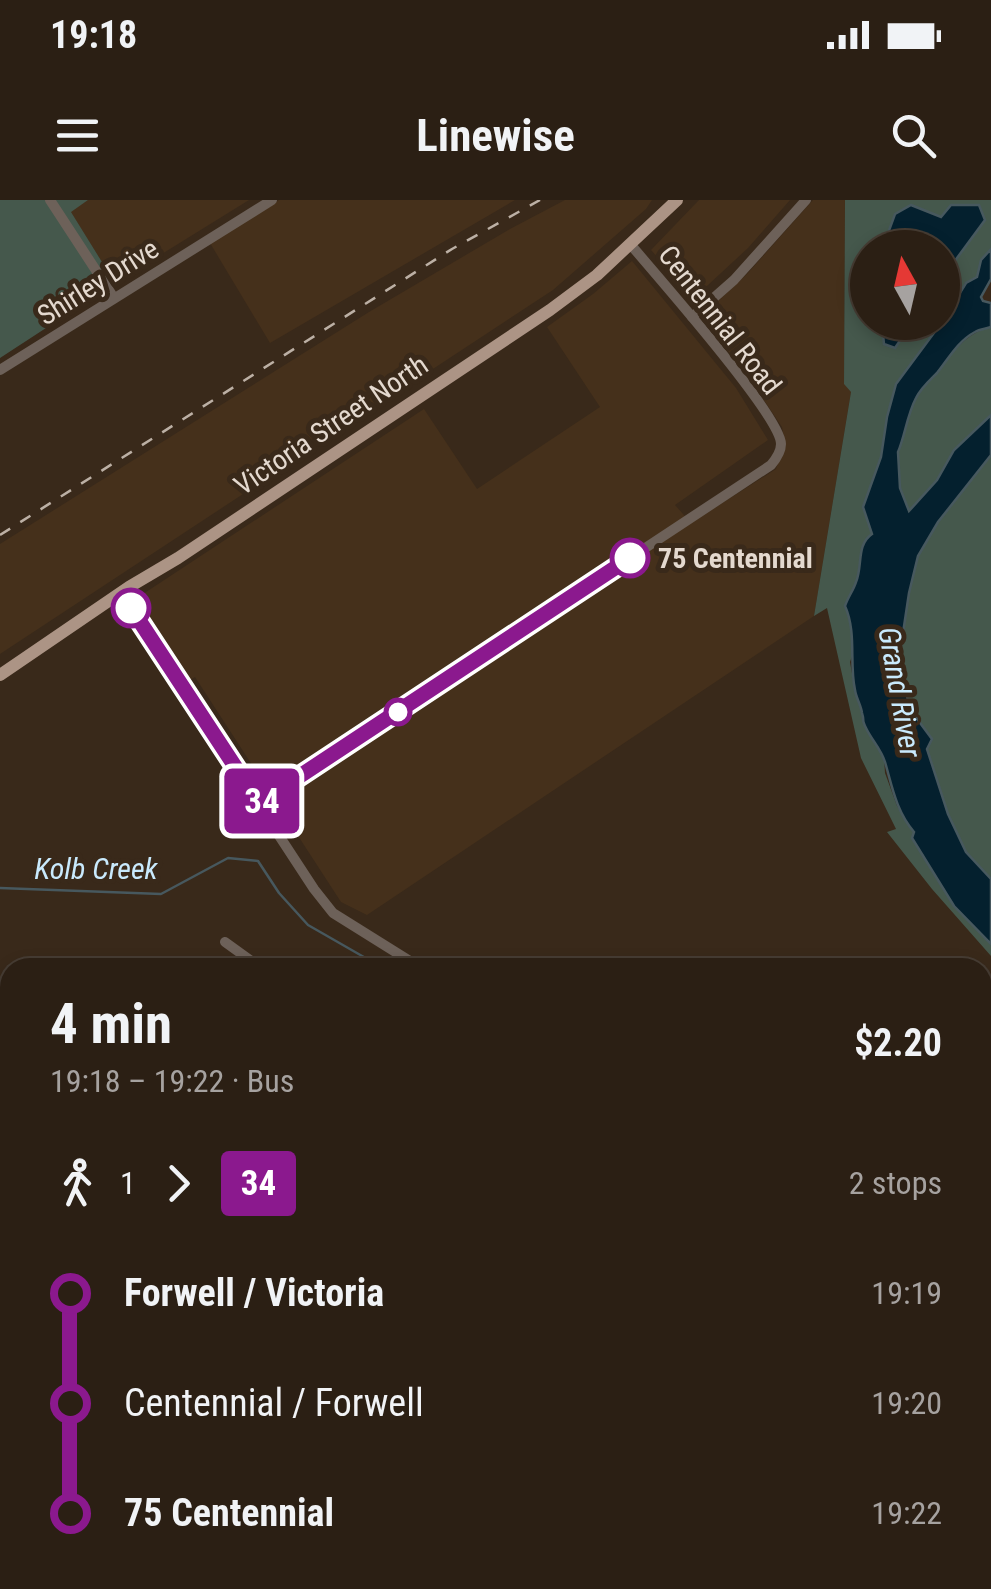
<!DOCTYPE html>
<html lang="en">
<head>
<meta charset="utf-8">
<style>
  :root { --surface:#2b1f14; --page:#33271d; --text:#f1f3f6; --muted:#a6a2a0; --line:#473d34 }
  body { margin:0; font-family:"Roboto Condensed",sans-serif; background:var(--page); color:var(--text); height:100vh; display:flex; flex-direction:column; font-size:38px; white-space:nowrap }
  * { box-sizing:border-box; margin:0 }
  p { font-size:32px; color:var(--muted) }
  .icon { flex:none; width:55px; height:55px; fill:none; stroke:currentColor; stroke-width:2; stroke-linecap:round; stroke-linejoin:round }
  .map { position:relative; flex:1; overflow:hidden }
  .drawer { position:absolute; left:0px; top:758px; width:992px; height:632px; display:flex; flex-direction:column; background:var(--surface); border-radius:30px 30px 0 0; box-shadow:0 5px 15px #0003,0 0 0 2px var(--line) }
  .drawer>* { flex:none }
  .badge { padding:0 20px; border-radius:8px; font-size:35px; line-height:65px }
  .needle { width:65px; rotate:352deg }
  .fabs { position:absolute; left:850px; top:30px; display:grid; gap:20px }
  .fabs a { display:grid; place-items:center; width:110px; height:110px; border-radius:50%; background:var(--surface); box-shadow:0 5px 15px #0003,0 0 0 2px var(--line); font-size:50px }
  .map>.badge { position:absolute; translate:-50% -50%; box-shadow:0 0 0 5px #fff }
  .legs { display:flex; align-items:center; gap:15px; height:110px; padding:0 50px; font-size:32px }
  .legs p { margin-inline-start:auto }
  .summary { display:flex; align-items:center; justify-content:space-between; height:170px; padding:0 50px }
  h1 { font-size:55px; font-weight:700; line-height:75px }
  ul { padding:0 50px; list-style:none }
  li { display:flex; align-items:center; gap:35px; height:110px; font-size:38px }
  li i { display:grid; place-items:center; width:15px; height:100%; margin:0 12px; background:currentColor }
  li i::after { content:''; width:25px; height:25px; margin:-12px; border:8px solid; border-radius:50%; background:var(--surface) }
  li p { margin-inline-start:auto }
  li:first-child i { background:linear-gradient(#0000 50%,currentColor 0) }
  li:last-child i { background:linear-gradient(currentColor 50%,#0000 0) }
  .status { display:flex; justify-content:space-between; align-items:center; height:70px; padding:0 50px; background:var(--surface); direction:ltr }
  .status svg { height:28px; fill:currentColor }
  header { display:flex; justify-content:space-between; align-items:center; height:130px; padding:0 50px; background:var(--surface); font-size:45px; font-weight:700 }
  .map>svg:first-child { display:block }
</style>
</head>
<body>
<div class="status"><b>19:18</b><svg viewBox="0 0 49 12"><path d="M0 12V9h3v3zM5 12V6h3v6zM10 12V3h3v9zM15 12V0h3v12zM26 1h20v11H26zM47 4h2v5h-2z"/></svg></div>
<header><svg class="icon" aria-label="menu" viewBox="0 0 24 24"><path d="M4 6h16M4 12h16M4 18h16"/></svg>Linewise<svg class="icon" aria-label="search" viewBox="0 0 24 24"><circle cx="10" cy="10" r="6"/><path d="M15 15l6 6"/></svg></header>
<div class="map">
<svg width="991" height="1389" viewBox="0 0 991 1389">
  <rect width="100%" height="100%" fill="#39291a"/>
  <g fill="#45301b">
    <path d="M88,0H249L115,83L70,11Z"/>
    <path d="M279,0H515L270,143L210,43Z"/>
    <path d="M565,0H652L646,9L553,90L0,454V344L369,112L510,29Z"/>
    <path d="M699,0H790L748,48L694,98L651,50Z"/>
    <path d="M813,0H845L844,183L851,192L814,416L367,715L341,702L195,477L185,483L136,407L140,396L424,209L477,289L600,207L547,127L593,94L632,61L736,188L768,240L675,305L691,323L776,269L785,243L782,227L745,172L701,117L747,74Z"/>
  </g>
  <g fill="#45584c">
    <path d="M0,0H88L71,12L115,83L0,158Z"/>
    <path d="M845,0H991V49L981,60L977,77L965,83L943,121L942,48H868V122L941,123L896,184L887,217L881,257L863,307L873,334L862,347L857,381L846,402L851,426L853,453L850,462L855,491L862,513L864,524L884,558L885,573L897,606L914,632L954,706L991,744V756L932,689L887,632L896,629L861,558L827,408L814,416L851,192L844,184Z"/>
    <path d="M991,127V215L954,250L937,280L909,312C891,276 897,227 919,194C925,185 932,178 939,170C955,150 965,134 991,127Z"/>
    <path d="M991,255V679L966,652L948,614L926,549L931,539L909,508L900,453L902,415L918,356L938,322Z"/>
    <path d="M982,1013L991,1017V1098L983,1095Z"/>
    <path d="M381,1380H553L548,1389H377Z"/>
    <path d="M601,1380H686L685,1389H627L600,1384Z"/>
  </g>
  <g fill="#04202e" stroke="#47585e" stroke-width="2.5">
    <path d="M911,5L941,17L951,5H979L985,20L943,77L942,48L883,47L895,14Z"/>
    <path d="M991,49V79L981,97L983,101L991,103V127C986,129 980,129 975,132C958,141 949,158 937,173C929,181 921,188 916,198C907,215 905,236 898,252L900,288L909,311L937,280L954,250L991,215V255L938,322L918,356L909,393L900,453L909,508L932,539L927,549L948,614L966,652L991,679V744L954,706L912,638L914,632C896,611 892,586 885,562C881,549 871,539 866,528C861,518 865,523 862,513C861,505 856,498 855,490C849,463 857,433 845,406C848,397 853,391 856,382C863,365 856,345 872,334L863,307L881,257L887,217L896,184L942,122L966,83L977,77L981,60Z"/>
    <path d="M882,123V122L912,123L895,148L884,144Z"/>
  </g>
  <g fill="none" stroke-linecap="round" stroke-linejoin="round">
    <g stroke="#47585e" stroke-width="2.5">
      <path d="M0,688L161,694L228,658L258,661L279,693L308,725L383,768"/>
      <path d="M982,1046L991,1050"/>
    </g>
    <g stroke="#6d6159" stroke-width="10">
      <path d="M50,0L114,98"/>
      <path d="M692,117L734,80L806,0"/>
      <path d="M0,170L272,0"/>
      <path d="M120,393L314,689L333,713L421,768"/>
      <path d="M259,603L771,265C776,259 781,252 781,244C781,216 656,75 631,45"/>
      <path d="M225,742L261,768"/>
      <path d="M0,830L10,821"/>
      <path d="M10,993L8,998L10,1007"/>
      <path d="M0,1109L10,1122"/>
      <path d="M982,1143L991,1147"/>
      <path d="M0,1249L10,1262"/>
      <path d="M982,1270L991,1264"/>
      <path d="M982,1326L991,1333"/>
      <path d="M166,1380L172,1389"/>
      <path d="M782,1380L796,1389"/>
      <path d="M2,1389L16,1380"/>
      <path d="M181,1389L187,1380"/>
      <path d="M591,1389L594,1380"/>
    </g>
    <g stroke="#ac9485" stroke-width="12">
      <path d="M0,475L129,387L178,358L550,110L597,75L677,0"/>
      <path d="M0,860L10,870"/>
      <path d="M259,1380V1389"/>
    </g>
    <path stroke="#bcb0a5" stroke-width="2.5" stroke-dasharray="12 12" stroke-linecap="butt" d="M0,335L452,49L540,0"/>
  </g>
  <g fill="none" stroke-linecap="round" stroke-linejoin="round">
    <g stroke="#fff" stroke-width="22">
      <path id="line-1" d="M131,408L259,603L630,358"/>
    </g>
    <use href="#line-1" stroke="#8b198e" stroke-width="15"/>
  </g>
  <g fill="#fff" stroke="#8b198e" stroke-width="5">
    <circle cx="630" cy="358" r="18"/>
    <circle cx="131" cy="408" r="18"/>
    <circle cx="398" cy="512" r="12"/>
  </g>
  <g text-anchor="middle" dominant-baseline="central" stroke-width="10" stroke-linejoin="round" paint-order="stroke">
    <g font-size="28" fill="#e4d9cf" stroke="#39291a">
      <text transform="translate(98 82) rotate(-32)">Shirley Drive</text>
      <text transform="translate(720 120) rotate(52)">Centennial Road</text>
      <text transform="translate(331 225) rotate(-34)">Victoria Street North</text>
    </g>
    <g font-size="28" font-weight="bold" fill="#e4d9cf" stroke="#39291a" text-anchor="start">
      <text x="658" y="358">75 Centennial</text>
    </g>
    <g font-size="30" font-style="italic" fill="#c9eafd" stroke="#39291a">
      <text transform="translate(900 492) rotate(80)">Grand River</text>
      <text x="96" y="668">Kolb Creek</text>
    </g>
  </g>
</svg>
<div class="fabs">
<a><svg class="needle" viewBox="-14 -14 28 28"><path d="M0-13l5 13h-10z" fill="#e53935"/><path d="M0 13l5-13h-10z" fill="#a6a2a0"/></svg></a>
</div>
<b class="badge" style="left:262px;top:601px;background:#8b198e;color:#fff">34</b>
<section class="drawer">
<div class="summary"><div><h1>4 min</h1><p>19:18 – 19:22 · Bus</p></div><b>$2.20</b></div>
<div class="legs"><svg class="icon" aria-label="walk" viewBox="0 0 24 24"><circle cx="13" cy="4" r="2"/><path d="M13 8l-2 6 4 7M11 14l-3 7M7 12l3-4h3l4 4"/></svg>1<svg class="icon" aria-label="forward" viewBox="0 0 24 24"><path d="M9 5l7 7-7 7"/></svg><b class="badge" style="background:#8b198e;color:#fff">34</b><p>2 stops</p></div>
<ul>
<li><i style="color:#8b198e"></i><b>Forwell / Victoria</b><p>19:19</p></li>
<li><i style="color:#8b198e"></i><span>Centennial / Forwell</span><p>19:20</p></li>
<li><i style="color:#8b198e"></i><b>75 Centennial</b><p>19:22</p></li>
</ul>
</section>
</div>
</body>
</html>
